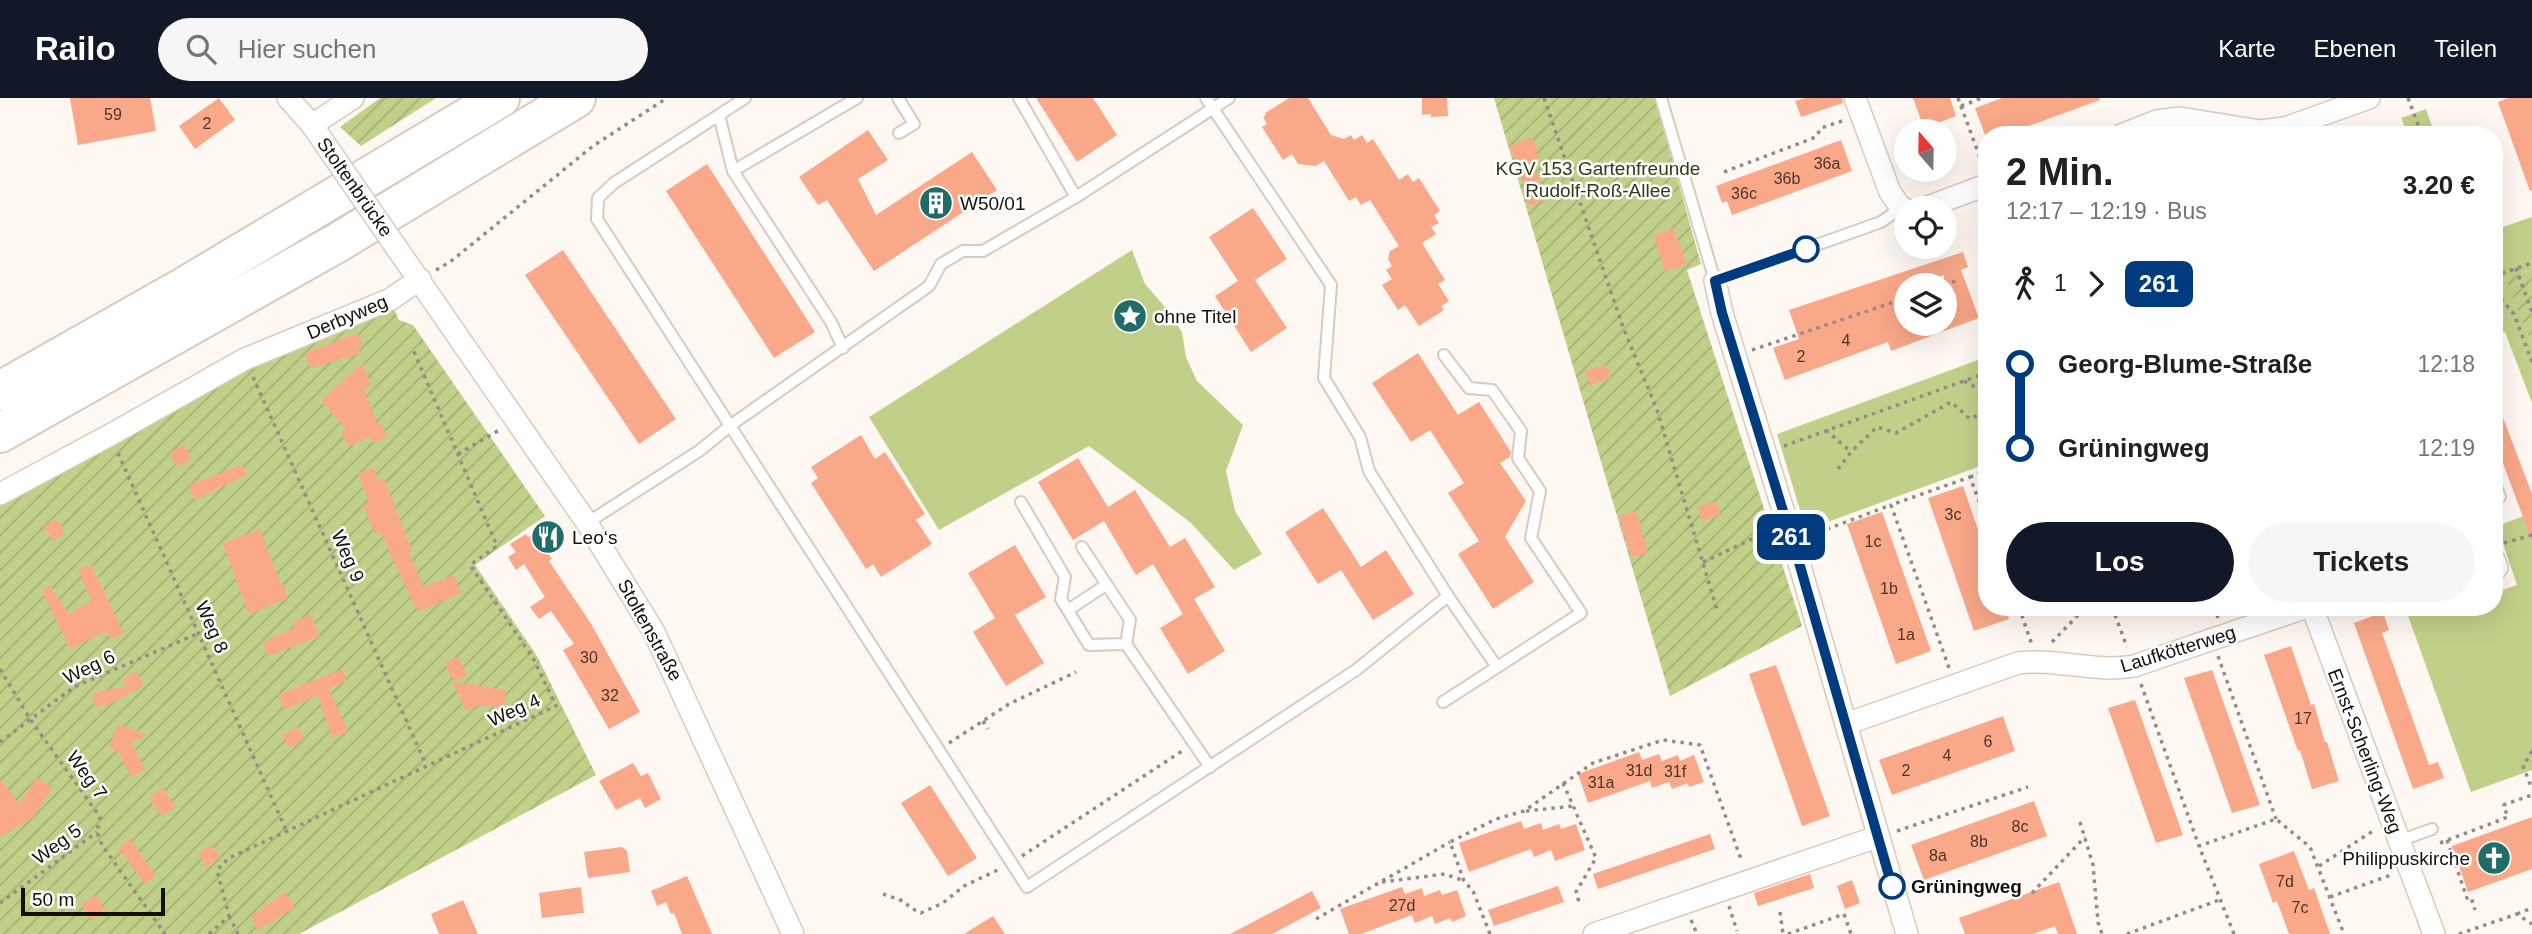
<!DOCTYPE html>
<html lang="de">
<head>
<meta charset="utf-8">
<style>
  :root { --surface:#fff; --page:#f6f6f6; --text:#202124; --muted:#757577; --accent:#111827 }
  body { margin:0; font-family:Arial,sans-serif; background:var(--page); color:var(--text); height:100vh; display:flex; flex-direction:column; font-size:26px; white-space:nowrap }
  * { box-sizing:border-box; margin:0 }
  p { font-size:23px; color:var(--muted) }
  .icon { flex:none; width:38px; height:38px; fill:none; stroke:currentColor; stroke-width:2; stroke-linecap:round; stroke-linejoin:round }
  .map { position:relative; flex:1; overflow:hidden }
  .drawer { position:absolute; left:1978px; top:28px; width:525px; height:490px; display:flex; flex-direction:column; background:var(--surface); border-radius:28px; box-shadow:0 7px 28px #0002 }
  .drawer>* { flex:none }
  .badge { padding:0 14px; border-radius:10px; font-size:24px; line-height:46px }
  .needle { width:46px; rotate:340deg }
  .controls { position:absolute; left:1894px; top:21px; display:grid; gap:14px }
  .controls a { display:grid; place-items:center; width:63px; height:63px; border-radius:50%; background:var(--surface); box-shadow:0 7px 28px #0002; font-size:35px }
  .scale { position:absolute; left:21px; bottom:18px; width:144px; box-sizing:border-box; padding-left:7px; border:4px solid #150f0a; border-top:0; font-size:19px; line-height:24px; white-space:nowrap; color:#150f0a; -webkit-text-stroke:5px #fff; paint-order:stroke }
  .map>.badge { position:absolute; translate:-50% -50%; box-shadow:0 0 0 4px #fff }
  .legs { display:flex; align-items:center; gap:10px; height:77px; padding:0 28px; font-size:23px }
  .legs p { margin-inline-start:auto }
  .headline { display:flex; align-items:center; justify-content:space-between; height:119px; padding:0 28px }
  h1 { font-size:38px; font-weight:600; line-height:52px }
  .action { display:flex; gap:14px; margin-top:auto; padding:14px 28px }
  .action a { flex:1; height:80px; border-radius:42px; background:var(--accent); color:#fff; font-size:28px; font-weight:600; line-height:80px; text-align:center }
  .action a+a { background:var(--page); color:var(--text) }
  ul { padding:0 28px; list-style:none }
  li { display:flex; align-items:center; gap:24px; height:84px; font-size:26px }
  li i { display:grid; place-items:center; width:10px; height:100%; margin:0 9px; background:currentColor }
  li i::after { content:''; width:18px; height:18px; margin:-9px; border:5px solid; border-radius:50%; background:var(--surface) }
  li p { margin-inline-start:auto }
  li:first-child i { background:linear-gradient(#0000 50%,currentColor 0) }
  li:last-child i { background:linear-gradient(currentColor 50%,#0000 0) }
  header { display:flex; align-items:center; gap:42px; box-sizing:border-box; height:98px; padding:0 35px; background:var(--accent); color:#fff }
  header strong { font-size:33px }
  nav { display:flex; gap:38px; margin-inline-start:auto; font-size:24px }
  .search { width:490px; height:63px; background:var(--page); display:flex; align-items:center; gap:18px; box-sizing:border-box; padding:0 24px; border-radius:38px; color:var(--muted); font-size:26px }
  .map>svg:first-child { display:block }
</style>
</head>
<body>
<header>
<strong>Railo</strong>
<div class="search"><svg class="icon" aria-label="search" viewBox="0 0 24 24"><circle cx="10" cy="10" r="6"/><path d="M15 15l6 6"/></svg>Hier suchen</div>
<nav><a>Karte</a><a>Ebenen</a><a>Teilen</a></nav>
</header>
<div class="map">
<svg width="2532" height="836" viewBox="0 0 2532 836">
  <defs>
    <pattern id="garden-furrows" width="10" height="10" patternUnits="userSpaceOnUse" patternTransform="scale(1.75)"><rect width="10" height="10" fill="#c1d089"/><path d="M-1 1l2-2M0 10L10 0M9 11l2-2" fill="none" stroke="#a5b175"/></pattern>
  </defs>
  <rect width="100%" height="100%" fill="#fff7f2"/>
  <g fill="#c1d089">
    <path d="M2426,11L2435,37H2408L2401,20Z"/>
    <path d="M2532,119V171L2507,181L2532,247V305L2505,234L2494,238V132Z"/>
    <path d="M1132,152L1145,186L1165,209L1182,234L1186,259L1197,283L1243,327L1226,373L1235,413L1262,456L1234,472L1191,425L1089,348L939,432L869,319Z"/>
    <path d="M1986,259V366L1806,432L1777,336Z"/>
    <path d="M2532,415V672L2471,694L2405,509H2494V495L2517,487L2497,428Z"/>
  </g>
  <g fill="url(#garden-furrows)">
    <path d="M380,0H436L361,48L340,29Z"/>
    <path d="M1494,0H1655L1701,166L1687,172L1802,528L1670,598Z"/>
    <path d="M2532,171V247L2506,181Z"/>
    <path d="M393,209L399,222L413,227L545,418L475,467L537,558L596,677L299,836H0V404L251,264Z"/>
  </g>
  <g fill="#f9a889" fill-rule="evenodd">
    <path d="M70,0H150L156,33L78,47Z"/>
    <path d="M219,0L235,22L195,51L179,28Z"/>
    <path d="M1036,0H1093L1117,37L1077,64Z"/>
    <path d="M1289,0H1308L1331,37L1344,41L1351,37L1354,42L1362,37L1367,45L1373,41L1399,82L1408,76L1413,84L1419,80L1440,113L1434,117L1439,125L1431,129L1436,136L1422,145L1445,182L1438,186L1449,203L1441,208L1444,212L1419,228L1405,207L1398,212L1382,187L1392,181L1386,172L1392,168L1388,161L1390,153L1399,148L1370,102L1361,107L1356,99L1349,103L1324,63L1316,68L1298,66L1292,56L1283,62L1262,29L1267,26L1263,19L1266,17L1265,15Z"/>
    <path d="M1422,0H1447L1448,18L1431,19V16L1422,17Z"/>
    <path d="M1805,0H1842L1843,5L1801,19L1795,3Z"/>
    <path d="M1913,0H1950L1956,18L1924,30Z"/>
    <path d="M2002,0H2099L2100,2L2004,37H1985L1975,10Z"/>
    <path d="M2508,0H2532V92L2530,93L2498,4Z"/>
    <path d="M868,32L888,62L858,81L876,117L972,54L997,92L874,173L827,102L818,107L799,79Z"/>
    <path d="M1532,39L1539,60L1532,63L1547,101L1529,108L1524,94L1527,93L1510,47Z"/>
    <path d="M1841,42L1852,73L1732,117L1727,103L1722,105L1716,88Z"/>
    <path d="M707,66L815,234L774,260L666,93Z"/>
    <path d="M1253,110L1287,161L1255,182L1287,230L1251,254L1215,198L1238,183L1209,139Z"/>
    <path d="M1673,130L1687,166L1665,174L1654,137Z"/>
    <path d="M563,152L676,321L639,346L525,177Z"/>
    <path d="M1963,154L1968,169L1961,172L1979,220L1891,253L1888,244L1785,282L1773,250L1799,241L1789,212ZM1944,177V226H1906V187H1916Z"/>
    <path d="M358,235L363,248L358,250L360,256L310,270L305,255Z"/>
    <path d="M1418,255L1458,317L1479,304L1511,354L1510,359L1500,365L1526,403L1505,439L1534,484L1493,511L1458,456L1479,443L1448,395L1464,385L1430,332L1411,344L1372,285Z"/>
    <path d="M363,265L371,288L364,290L377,326L381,325L387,339L372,345L369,338L349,349L341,334L346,332L321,302Z"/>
    <path d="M1606,266L1611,280L1590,287L1585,273Z"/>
    <path d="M2494,301H2496L2532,396V438H2530L2494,341Z"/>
    <path d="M861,337L875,361L885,354L925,416L916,422L932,446L881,479L873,466L866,471L811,385L818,380L811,369Z"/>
    <path d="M185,347L191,362L176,369L170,354Z"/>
    <path d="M1078,360L1108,409L1135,392L1170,449L1185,440L1215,489L1194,501L1225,553L1188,576L1160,530L1183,516L1153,466L1136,477L1104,423L1073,442L1038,384Z"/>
    <path d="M242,367L247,377L194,402L189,387Z"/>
    <path d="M374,370L378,383L384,380L412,453L408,454L424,489L454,477L461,495L418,514L380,434L375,436L363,407L369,404L358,375Z"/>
    <path d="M1963,388L1986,455V509H2005L2009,521L1974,533L1928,400Z"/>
    <path d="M1716,403L1721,417L1702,423L1697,409Z"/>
    <path d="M1323,410L1361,469L1386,452L1414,496L1373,522L1341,472L1318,486L1285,434Z"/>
    <path d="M1636,413L1648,455L1631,459L1619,418Z"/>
    <path d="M1882,414L1931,553L1896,566L1847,426Z"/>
    <path d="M57,421L65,436L53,443L44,428Z"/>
    <path d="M260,431L281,487L283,486L288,500L249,516L223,445Z"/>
    <path d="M534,435L552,461L549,463L590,524L640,614L609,631L563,552L574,546L551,513L539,521L530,509L545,499L524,466L516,472L508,459L516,454L510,446L526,436L528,439Z"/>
    <path d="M1015,447L1046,499L1015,517L1044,565L1006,588L973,534L995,520L968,475Z"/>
    <path d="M92,467L124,536L111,541L107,533L70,551L42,493L50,488L69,516L92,503L78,472Z"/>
    <path d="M2383,514L2389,532L2382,535L2429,667L2438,664L2444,680L2413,691L2354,525Z"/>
    <path d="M311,517L320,538L268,558L263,543L295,530L293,524Z"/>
    <path d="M2291,548L2311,607L2314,606L2325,644H2327L2339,683L2312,691L2300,652L2298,653L2264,557Z"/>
    <path d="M458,558L467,578L453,583L445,565Z"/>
    <path d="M1776,567L1830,718L1802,728L1749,576Z"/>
    <path d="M342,571L347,583L329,591L348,634L332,639L318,597L285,612L278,597Z"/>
    <path d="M2212,572L2260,707L2232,715L2184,580Z"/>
    <path d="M137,574L144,588L108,607L95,609L93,595L127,588L123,580Z"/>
    <path d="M453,584L506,592L504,610L479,607L466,613Z"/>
    <path d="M2135,602L2183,737L2156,745L2108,610Z"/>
    <path d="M2003,618L2015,653L1892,697L1879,662Z"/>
    <path d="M118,626L148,637L131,644L145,671L131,679L118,653L109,650Z"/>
    <path d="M298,629L304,641L289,650L282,637Z"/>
    <path d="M1639,654L1642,662L1659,656L1662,663L1678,657L1680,663L1694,657L1704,684L1689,689L1688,685L1672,691L1669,684L1652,690L1650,683L1588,705L1578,676Z"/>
    <path d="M633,665L641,678L648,675L661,701L645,710L640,700L616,712L599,683Z"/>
    <path d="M36,680L52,690L34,719L0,739V681L20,706Z"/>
    <path d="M930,687L977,760L948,778L901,705Z"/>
    <path d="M163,690L176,709L162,718L149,700Z"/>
    <path d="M2034,703L2047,738L1924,782L1911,747Z"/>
    <path d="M2532,719V771L2468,794L2452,748Z"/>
    <path d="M1521,723L1524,731L1541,725L1543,732L1559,726L1561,731L1576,726L1585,752L1555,763L1551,752L1534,759L1531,751L1469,774L1459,745Z"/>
    <path d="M1710,736L1715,751L1598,791L1593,776Z"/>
    <path d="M130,741L156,778L145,786L118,750Z"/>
    <path d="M212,747L220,760L206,769L198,755Z"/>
    <path d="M622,749L627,753L630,774L588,780L584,754Z"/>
    <path d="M2294,753L2309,792L2314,790L2330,836H2289L2277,803L2273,805L2259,766Z"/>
    <path d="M1810,776L1814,790L1758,808L1754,795Z"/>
    <path d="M687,778L703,815L712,836H682L674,815L671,816L666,804L657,808L651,793Z"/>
    <path d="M1852,782L1860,805L1845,811L1837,788Z"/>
    <path d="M2059,784L2077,836H2058L2055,828L2033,836H1965L1959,820Z"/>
    <path d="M1558,788L1564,804L1494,828L1488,812Z"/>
    <path d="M581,789L584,815L542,820L539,795Z"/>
    <path d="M1402,789L1405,796L1422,790L1424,798L1440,792L1442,797L1457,792L1466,818L1452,824L1450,820L1435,826L1432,818L1415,825L1412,817L1361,836H1349L1340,811Z"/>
    <path d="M1312,793L1321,810L1272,836H1230Z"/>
    <path d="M285,794L295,810L258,832L251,818Z"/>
    <path d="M96,797L106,813L91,823L81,807Z"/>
    <path d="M463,802L478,836H439L431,816Z"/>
    <path d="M993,818L1005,836H964Z"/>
  </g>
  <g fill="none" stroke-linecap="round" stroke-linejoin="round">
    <g stroke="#dbcabc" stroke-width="14">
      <g id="lane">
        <path d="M898,0L914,26L899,35"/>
        <path d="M1019,0L1076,99"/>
        <path d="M1206,0L1331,187L1324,280L1360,339L1369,373L1448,498L1497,569"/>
        <path d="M1661,0L1715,183L1881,124L1901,110"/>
        <path d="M719,17L745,0"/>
        <path d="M733,73L857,0"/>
        <path d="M843,250L831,224L733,73L719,17L614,85L598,100L597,121L1027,789L1356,572L1448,498"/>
        <path d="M2494,383L2500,399L2494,401"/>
        <path d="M1021,404L1065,479L1061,501L1089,547L1126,546L1210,669"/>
        <path d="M587,425L699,353L731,327L929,188L941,166L963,153H983L1076,99L1229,0"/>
        <path d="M1082,449L1130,522L1126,546"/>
        <path d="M1068,512L1106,487"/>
        <path d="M1443,604L1581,515L1531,440L1540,393L1518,360L1521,333L1492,292L1469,290L1444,257"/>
        <path d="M2399,743L2432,731"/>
      </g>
    </g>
    <g stroke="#dbcabc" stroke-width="24">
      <g id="street">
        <path d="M288,0L312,27L334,59"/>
        <path d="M1855,0L1890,94L1901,110L1906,111"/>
        <path d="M312,27L353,0"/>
        <path d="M2121,37L2157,23L2180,20L2260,33L2285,30L2369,0"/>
        <path d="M1925,110L1986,87"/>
        <path d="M396,149L587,425L654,534L793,836"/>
        <path d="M1715,183L1722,215L1793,444L1907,836"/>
        <path d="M0,396L110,337L245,261L391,201L420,181"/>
        <path d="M2494,462L2497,469L2494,473"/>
        <path d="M2312,509L2434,836"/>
        <path d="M1846,626L2018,565C2057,560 2095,575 2134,568L2307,509"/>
        <path d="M1594,836L1877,739"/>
      </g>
    </g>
    <g stroke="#dbcabc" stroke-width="42">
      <g id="highway">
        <path d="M0,293L184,189L500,0"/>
        <path d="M0,335L337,145L576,0"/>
      </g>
    </g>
    <g stroke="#938c87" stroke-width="3.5" stroke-dasharray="3.5 5" stroke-linecap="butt">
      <path d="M1544,0L1623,229L1657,312L1717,512"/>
      <path d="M1958,0L1961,8L1982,0"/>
      <path d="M2408,0L2422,37"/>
      <path d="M1961,8L1983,68"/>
      <path d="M1724,74L1816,39L1821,30L1842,23"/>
      <path d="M2516,170L2532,214"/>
      <path d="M436,172L450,164L593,48L667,0"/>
      <path d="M2494,178L2532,165"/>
      <path d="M2494,185L2502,202L2514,216L2532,264"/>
      <path d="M1944,187L1958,182"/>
      <path d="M1752,252L1906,200"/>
      <path d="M253,279L426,667"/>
      <path d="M1964,283L1986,295"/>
      <path d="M1826,332L1851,354"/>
      <path d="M1784,348L1986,275"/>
      <path d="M118,355L286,732"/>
      <path d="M458,356L501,331"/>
      <path d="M1838,371L1851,354L1877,329L1896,335L1951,304L1970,321L1986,313"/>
      <path d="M1970,379L1986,373"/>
      <path d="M1811,437L1891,407"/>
      <path d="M2504,445L2532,437"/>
      <path d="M1703,464L1769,433"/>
      <path d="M2019,509L2032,547"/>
      <path d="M2112,509L2127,549"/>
      <path d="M2214,509L2218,520"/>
      <path d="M2052,544L2086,509"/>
      <path d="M2218,558L2276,721"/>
      <path d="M1949,570L1891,407L1970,379L1986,422"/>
      <path d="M0,571L30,621L100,719L97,734L102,747L165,836"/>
      <path d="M2141,586L2199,748"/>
      <path d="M983,623L988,631"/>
      <path d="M0,644L74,589L199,535"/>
      <path d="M949,645L1009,606L1076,574"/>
      <path d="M2532,653L2523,668L2532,691"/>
      <path d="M1563,685L1596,760L1576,794L1580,807"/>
      <path d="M2503,707L2532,697"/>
      <path d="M1526,713L1574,708"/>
      <path d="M2080,724L2093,767L2098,824L2102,836"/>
      <path d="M1897,733L2028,689"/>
      <path d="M2447,742L2467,800L2471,799L2475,812"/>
      <path d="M2440,745L2508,719L2503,707"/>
      <path d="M1022,758L1182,653"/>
      <path d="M2319,768L2376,731"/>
      <path d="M1382,784L1445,776L1464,783"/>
      <path d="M2032,795L2085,739"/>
      <path d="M883,796L903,803L911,810L921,815L943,805L964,788L1000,771"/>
      <path d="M2330,799L2391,777"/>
      <path d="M0,805L97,734"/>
      <path d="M1729,808L1737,833"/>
      <path d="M1780,814L1783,836"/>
      <path d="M2517,816L2532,810"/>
      <path d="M229,818L238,836"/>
      <path d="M1316,821L1450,744"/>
      <path d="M1691,822L1697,836"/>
      <path d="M209,836L229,818L217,772L229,760L556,608L533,560L470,467L497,448L412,249"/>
      <path d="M1490,836L1473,793L1464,783L1450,744L1496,721L1524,713L1593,665L1663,642L1700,647L1742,764"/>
      <path d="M1788,836L1844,816L1851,836"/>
      <path d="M2127,836L2219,802"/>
      <path d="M2234,836L2199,748L2276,721L2310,749L2344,836"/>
      <path d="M2459,836L2517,816L2532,826"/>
    </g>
    <use href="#lane" stroke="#fff" stroke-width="10"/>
    <use href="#street" stroke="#fff" stroke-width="21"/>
    <use href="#highway" stroke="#fff" stroke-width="38"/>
    <g stroke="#dbcabc" stroke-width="24" stroke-linecap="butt">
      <path id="street-bridge" d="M334,59L396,149"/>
    </g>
    <use href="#street-bridge" stroke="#fff" stroke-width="21"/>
  </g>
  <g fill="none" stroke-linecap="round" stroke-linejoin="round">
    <g stroke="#fff" stroke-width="16">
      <path id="line-1" d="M1806,151L1715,183L1722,215L1800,468L1892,788"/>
    </g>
    <use href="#line-1" stroke="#003b80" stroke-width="10"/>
  </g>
  <defs>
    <g id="building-disc" transform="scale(1.75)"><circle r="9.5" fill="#216c68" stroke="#fff"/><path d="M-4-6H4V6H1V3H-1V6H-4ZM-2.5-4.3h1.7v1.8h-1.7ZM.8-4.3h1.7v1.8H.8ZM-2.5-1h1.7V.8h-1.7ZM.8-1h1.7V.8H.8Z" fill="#fff"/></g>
    <g id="sight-disc" transform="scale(1.75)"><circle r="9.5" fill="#216c68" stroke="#fff"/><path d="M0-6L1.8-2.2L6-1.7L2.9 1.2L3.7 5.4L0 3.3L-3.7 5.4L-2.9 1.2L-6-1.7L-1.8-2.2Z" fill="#fff"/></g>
    <g id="restaurant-disc" transform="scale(1.75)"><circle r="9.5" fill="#216c68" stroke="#fff"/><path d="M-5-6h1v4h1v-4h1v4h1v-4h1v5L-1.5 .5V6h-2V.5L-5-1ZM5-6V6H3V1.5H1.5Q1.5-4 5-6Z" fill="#fff"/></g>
    <g id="church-disc" transform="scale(1.75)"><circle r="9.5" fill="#216c68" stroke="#fff"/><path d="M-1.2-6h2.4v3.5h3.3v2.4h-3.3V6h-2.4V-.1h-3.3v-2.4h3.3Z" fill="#fff"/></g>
  </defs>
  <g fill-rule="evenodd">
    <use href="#building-disc" x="936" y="105"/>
    <use href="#sight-disc" x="1130" y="218"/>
    <use href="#restaurant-disc" x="548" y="439"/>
    <use href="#church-disc" x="2494" y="760"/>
  </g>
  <g fill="#fff" stroke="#003b80" stroke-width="3.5">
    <circle cx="1806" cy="151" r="12"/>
    <circle cx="1892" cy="788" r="12"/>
  </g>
  <g text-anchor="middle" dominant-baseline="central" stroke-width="5" stroke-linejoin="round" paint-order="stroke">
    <g font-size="16" fill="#4e352a">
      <text x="113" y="16">59</text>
      <text x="207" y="25">2</text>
      <text x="1827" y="65">36a</text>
      <text x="1787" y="80">36b</text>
      <text x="1744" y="95">36c</text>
      <text x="1846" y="242">4</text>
      <text x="1801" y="258">2</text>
      <text x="1953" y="416">3c</text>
      <text x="1873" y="443">1c</text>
      <text x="1889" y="490">1b</text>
      <text x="1906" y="536">1a</text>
      <text x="589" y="559">30</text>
      <text x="610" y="597">32</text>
      <text x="2303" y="620">17</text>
      <text x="1988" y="643">6</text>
      <text x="1947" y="657">4</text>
      <text x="1639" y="672">31d</text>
      <text x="1906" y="672">2</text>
      <text x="1675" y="673">31f</text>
      <text x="1601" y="684">31a</text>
      <text x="2020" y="728">8c</text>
      <text x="1979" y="743">8b</text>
      <text x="1938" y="757">8a</text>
      <text x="2285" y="783">7d</text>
      <text x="1402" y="807">27d</text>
      <text x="2300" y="809">7c</text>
    </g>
    <g font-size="19" fill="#333a18" stroke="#fff">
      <text x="1598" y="70">KGV 153 Gartenfreunde<tspan x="1598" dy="22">Rudolf-Roß-Allee</tspan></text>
    </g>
    <g font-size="19" fill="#150f0a" stroke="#fff">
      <text transform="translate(355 89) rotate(55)">Stoltenbrücke</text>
      <text transform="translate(347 219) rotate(-23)">Derbyweg</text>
      <text transform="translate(348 458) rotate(66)">Weg 9</text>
      <text transform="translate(212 529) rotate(66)">Weg 8</text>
      <text transform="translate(650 532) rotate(61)">Stoltenstraße</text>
      <text transform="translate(2178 551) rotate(-17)">Laufkötterweg</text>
      <text transform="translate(89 569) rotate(-26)">Weg 6</text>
      <text transform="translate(514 612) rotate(-24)">Weg 4</text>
      <text transform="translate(2365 653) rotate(69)">Ernst-Scherling-Weg</text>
      <text transform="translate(87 677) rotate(54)">Weg 7</text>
      <text transform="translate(57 746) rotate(-36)">Weg 5</text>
    </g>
    <g font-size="19" fill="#150f0a" stroke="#fff" text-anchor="start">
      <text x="960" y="105">W50/01</text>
      <text x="1154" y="218">ohne Titel</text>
      <text x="572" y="439">Leo‘s</text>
      <text x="2470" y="760" text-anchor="end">Philippuskirche</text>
    </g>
    <g font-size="19" font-weight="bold" fill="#150f0a" stroke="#fff" text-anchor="start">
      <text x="1911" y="788">Grüningweg</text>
    </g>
  </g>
</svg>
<div class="controls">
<a><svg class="needle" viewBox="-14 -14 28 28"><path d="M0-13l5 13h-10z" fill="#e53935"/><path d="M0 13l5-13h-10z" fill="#757577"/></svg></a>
<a><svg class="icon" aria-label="locate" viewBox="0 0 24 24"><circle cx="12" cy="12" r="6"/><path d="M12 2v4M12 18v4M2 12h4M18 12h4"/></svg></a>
<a><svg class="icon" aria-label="layers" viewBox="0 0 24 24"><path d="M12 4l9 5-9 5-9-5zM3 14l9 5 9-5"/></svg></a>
</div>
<div class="scale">50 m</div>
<b class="badge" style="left:1791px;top:439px;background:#003b80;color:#fff">261</b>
<section class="drawer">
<div class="headline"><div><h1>2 Min.</h1><p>12:17 – 12:19 · Bus</p></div><b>3.20 €</b></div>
<div class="legs"><svg class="icon" aria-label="walk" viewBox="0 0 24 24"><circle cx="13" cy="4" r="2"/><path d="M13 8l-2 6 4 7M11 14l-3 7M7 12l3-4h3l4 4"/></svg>1<svg class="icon" aria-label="forward" viewBox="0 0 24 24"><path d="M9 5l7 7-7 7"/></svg><b class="badge" style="background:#003b80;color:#fff">261</b></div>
<ul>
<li><i style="color:#003b80"></i><b>Georg-Blume-Straße</b><p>12:18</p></li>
<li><i style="color:#003b80"></i><b>Grüningweg</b><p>12:19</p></li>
</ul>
<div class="action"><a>Los</a><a>Tickets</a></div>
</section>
</div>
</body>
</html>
